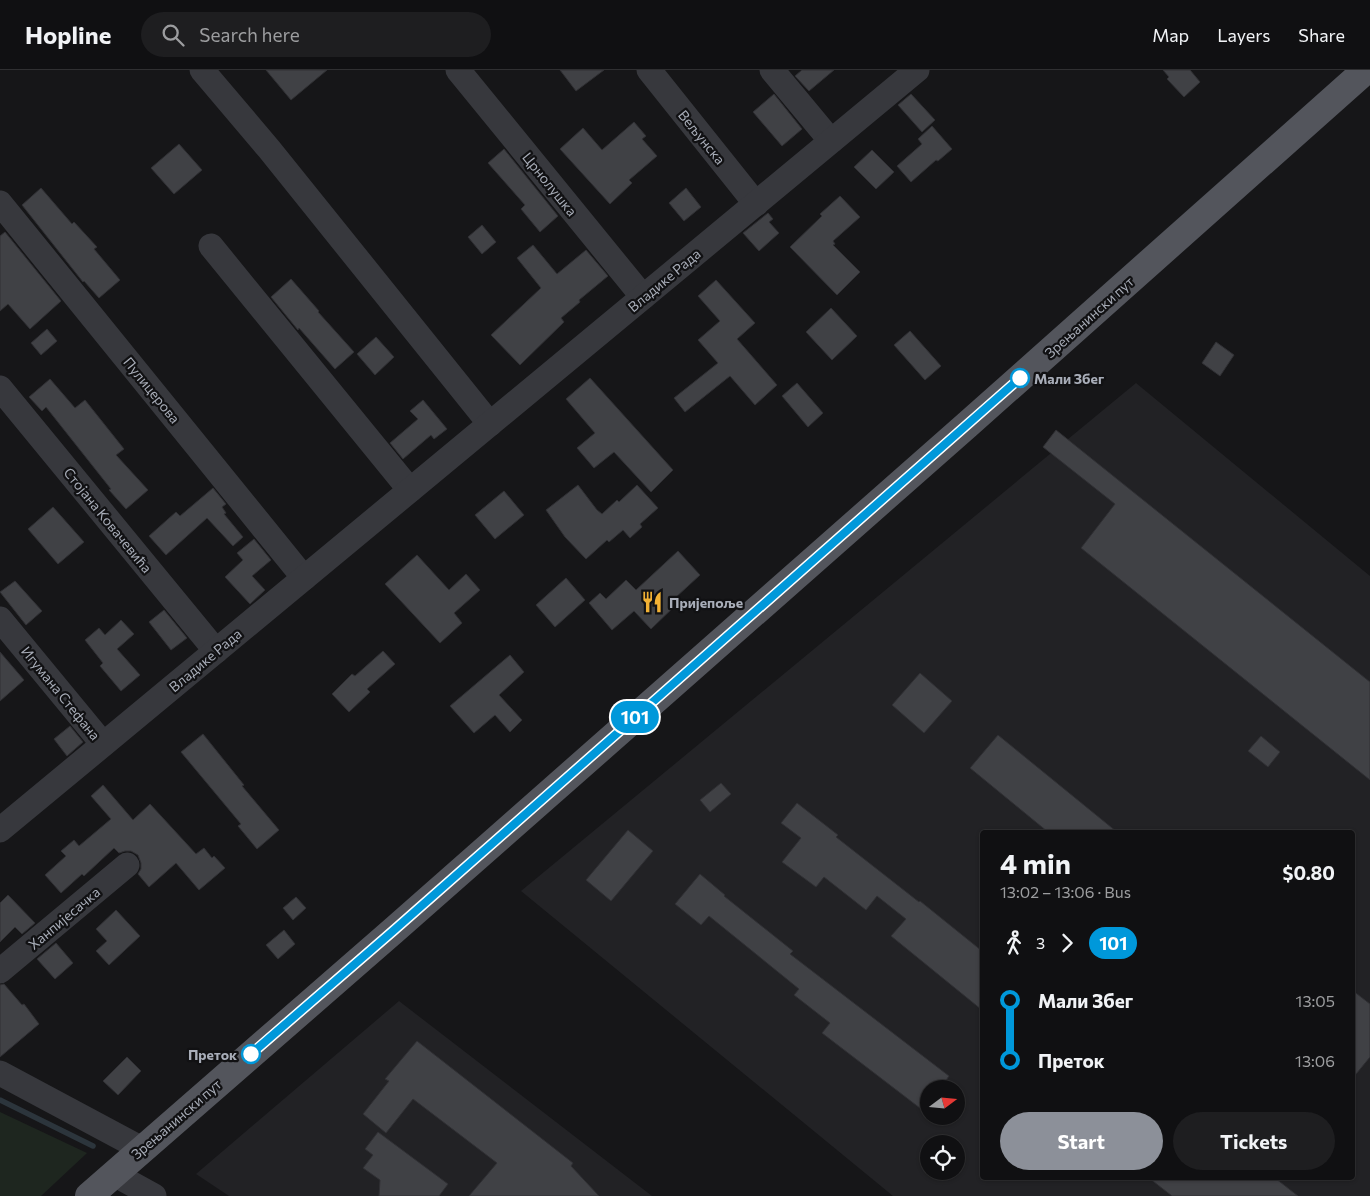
<!DOCTYPE html>
<html lang="en">
<head>
<meta charset="utf-8">
<style>
  :root { --surface:#101012; --page:#1e1e20; --text:#f1f3f6; --muted:#9c9d9f; --line:#303032; --accent:#8c9099 }
  body { margin:0; font-family:Commissioner,sans-serif; background:var(--page); color:var(--text); height:100vh; display:flex; flex-direction:column; font-size:19px; white-space:nowrap }
  * { box-sizing:border-box; margin:0 }
  p { font-size:16px; color:var(--muted) }
  .icon { flex:none; width:28px; height:28px; fill:none; stroke:currentColor; stroke-width:2; stroke-linecap:round; stroke-linejoin:round }
  .map { position:relative; flex:1; overflow:hidden }
  .details { position:absolute; left:980px; top:760px; width:375px; height:350px; display:flex; flex-direction:column; background:var(--surface); border-radius:5px; box-shadow:0 1px 4px #0004,0 0 0 1px var(--line) }
  .details>* { flex:none }
  .badge { padding:0 10px; border-radius:16px; font-size:18px; line-height:32px }
  .needle { width:32px; rotate:74deg }
  .buttons { position:absolute; left:920px; top:1010px; display:grid; gap:10px }
  .buttons a { display:grid; place-items:center; width:45px; height:45px; border-radius:50%; background:var(--surface); box-shadow:0 1px 4px #0004,0 0 0 1px var(--line); font-size:25px }
  .map>.badge { position:absolute; translate:-50% -50%; box-shadow:0 0 0 2px #fff }
  .legs { display:flex; align-items:center; gap:8px; height:55px; padding:0 20px; font-size:16px }
  .legs p { margin-inline-start:auto }
  .overview { display:flex; align-items:center; justify-content:space-between; height:85px; padding:0 20px }
  h1 { font-size:28px; font-weight:700; line-height:38px }
  .cta { display:flex; gap:10px; margin-top:auto; padding:10px 20px }
  .cta a { flex:1; height:58px; border-radius:30px; background:var(--accent); color:#fff; font-size:20px; font-weight:700; line-height:58px; text-align:center }
  .cta a+a { background:var(--page); color:var(--text) }
  ul { padding:0 20px; list-style:none }
  li { display:flex; align-items:center; gap:18px; height:60px; font-size:19px }
  li i { display:grid; place-items:center; width:8px; height:100%; margin:0 6px; background:currentColor }
  li i::after { content:''; width:12px; height:12px; margin:-6px; border:4px solid; border-radius:50%; background:var(--surface) }
  li p { margin-inline-start:auto }
  li:first-child i { background:linear-gradient(#0000 50%,currentColor 0) }
  li:last-child i { background:linear-gradient(currentColor 50%,#0000 0) }
  header { display:flex; align-items:center; gap:30px; box-sizing:border-box; height:70px; padding:0 25px; background:var(--surface); border-bottom:1px solid var(--line) }
  header strong { font-size:24px }
  nav { display:flex; gap:28px; margin-inline-start:auto; font-size:18px }
  .search { width:350px; height:45px; background:var(--page); display:flex; align-items:center; gap:12px; box-sizing:border-box; padding:0 18px; border-radius:28px; color:var(--muted); font-size:19px }
  .map>svg:first-child { display:block }
</style>
</head>
<body>
<header>
<strong>Hopline</strong>
<div class="search"><svg class="icon" aria-label="search" viewBox="0 0 24 24"><circle cx="10" cy="10" r="6"/><path d="M15 15l6 6"/></svg>Search here</div>
<nav><a>Map</a><a>Layers</a><a>Share</a></nav>
</header>
<div class="map">
<svg width="1370" height="1126" viewBox="0 0 1370 1126">
  <rect width="100%" height="100%" fill="#161618"/>
  <g fill="#222225" fill-rule="evenodd">
    <path d="M1136,313L1370,506V1126H893L521,821ZM982,762H1352V1108H982ZM929,1019H956V1046H929ZM929,1074H956V1101H929Z"/>
    <path d="M399,931L652,1126H229L196,1104Z"/>
  </g>
  <path fill="#1e261f" d="M0,1042L87,1083L41,1126H0Z"/>
  <g fill="none" stroke-linecap="round" stroke-linejoin="round">
    <path stroke="#2c353c" stroke-width="5.5" d="M0,1030L93,1076"/>
  </g>
  <g fill="#404145" stroke="#303034">
    <path d="M266,0H327L291,30Z"/>
    <path d="M560,0H604L576,21Z"/>
    <path d="M802,0H834L809,21L795,6Z"/>
    <path d="M1163,0H1190L1200,12L1184,27L1167,9L1169,7Z"/>
    <path d="M774,24L802,59L782,76L753,42Z"/>
    <path d="M911,24L935,50L922,62L898,35Z"/>
    <path d="M634,52L646,66L642,69L657,86L629,110L632,113L610,134L560,79L583,58L602,80Z"/>
    <path d="M932,56L952,79L938,91L936,90L911,112L897,96L922,74L918,69Z"/>
    <path d="M179,74L202,100L174,124L151,98Z"/>
    <path d="M504,79L558,146L540,162L521,139L525,135L488,93Z"/>
    <path d="M872,80L894,102L876,119L854,97Z"/>
    <path d="M41,118L72,154L74,152L97,177L94,179L120,210L99,228L84,211L83,212L22,135Z"/>
    <path d="M686,118L701,137L684,151L669,133Z"/>
    <path d="M840,126L860,147L833,171L835,174L833,175L860,202L837,225L790,177L822,146L820,144Z"/>
    <path d="M768,143L773,149L769,152L779,163L759,181L743,163Z"/>
    <path d="M482,155L496,172L482,184L468,167Z"/>
    <path d="M5,162L61,231L30,259L8,234L0,241V166Z"/>
    <path d="M533,175L557,204L586,180L608,206L579,230L580,232L561,248L564,252L520,295L491,265L541,218L517,188Z"/>
    <path d="M291,209L319,241L318,242L354,282L335,299L299,258L298,260L271,227Z"/>
    <path d="M716,210L755,253L737,269L777,315L755,335L730,306L685,342L674,328L718,293L698,270L720,251L698,226Z"/>
    <path d="M831,238L857,266L832,290L806,262Z"/>
    <path d="M47,259L57,271L41,285L31,273Z"/>
    <path d="M910,261L941,296L925,310L894,275Z"/>
    <path d="M376,267L394,287L375,305L357,284Z"/>
    <path d="M1216,272L1234,285L1220,306L1202,293Z"/>
    <path d="M590,308L673,400L651,422L614,382L594,398L577,378L595,363L566,329Z"/>
    <path d="M50,309L75,338L85,330L124,379L116,385L148,420L126,439L109,420L111,419L46,337L42,341L29,327Z"/>
    <path d="M797,313L823,343L808,357L782,326Z"/>
    <path d="M423,330L447,359L434,369L431,365L403,389L390,373L418,349L410,341Z"/>
    <path d="M1056,360L1370,612V710L1081,478L1115,434L1043,377Z"/>
    <path d="M578,415L597,440L602,444L617,430L619,432L637,415L658,438L640,454L642,457L630,468L623,460L609,472L607,470L586,489L565,467L546,440Z"/>
    <path d="M213,418L226,434L222,437L226,443L224,444L243,467L233,476L207,448L166,485L149,466L176,442L180,446Z"/>
    <path d="M504,421L524,445L495,469L475,445Z"/>
    <path d="M53,437L84,472L58,494L28,459Z"/>
    <path d="M254,469L271,490L252,506L265,520L250,534L225,507L243,490L237,483Z"/>
    <path d="M678,481L700,505L675,528L679,532L651,559L634,541L612,560L589,533L600,523L606,529L626,510L636,520Z"/>
    <path d="M417,485L449,520L466,504L480,520L454,543L462,553L440,573L385,514Z"/>
    <path d="M566,508L585,530L555,557L536,535Z"/>
    <path d="M15,511L42,541L26,555L0,522Z"/>
    <path d="M164,540L187,568L171,580L149,552Z"/>
    <path d="M121,550L134,564L117,579L140,605L121,621L100,596L103,593L85,570L99,558L105,565Z"/>
    <path d="M383,581L395,594L367,619L370,622L349,642L332,624L352,604L355,606Z"/>
    <path d="M0,582L24,610L0,631Z"/>
    <path d="M510,585L524,602L499,625L522,650L510,662L495,645L474,663L450,636Z"/>
    <path d="M920,603L952,631L924,663L892,635Z"/>
    <path d="M70,656L83,672L67,686L54,669Z"/>
    <path d="M203,664L244,715L242,716L279,760L257,779L238,756L241,754L181,682Z"/>
    <path d="M998,665L1117,762H1048L970,698Z"/>
    <path d="M1261,666L1280,682L1268,697L1248,681Z"/>
    <path d="M721,713L731,724L710,742L700,730Z"/>
    <path d="M103,715L133,750L150,734L196,784L204,778L212,788L214,786L225,798L199,820L176,793L149,817L138,804L141,799V793L138,785L131,781H125L119,783L114,778L84,806L82,804L61,823L45,805L66,786L61,781L74,770L79,776L111,749L91,726Z"/>
    <path d="M797,733L838,765L836,767L919,832L920,831L982,881V940L891,866L906,849L877,826L866,840L824,807L816,817L782,792L801,768L781,753Z"/>
    <path d="M628,760L653,781L611,831L586,810Z"/>
    <path d="M700,804L725,825L724,826L793,881L790,884L949,1006L940,1019H929V1045L822,963L830,953L794,925L799,919L709,846L701,855L675,834Z"/>
    <path d="M8,825L35,853L22,864L15,857L0,872V833Z"/>
    <path d="M296,827L306,838L293,850L283,838Z"/>
    <path d="M116,840L140,866L109,895L96,881L107,871L96,859Z"/>
    <path d="M284,860L295,874L278,889L266,875Z"/>
    <path d="M56,873L73,893L55,909L37,889Z"/>
    <path d="M4,914L22,935L24,934L39,954L0,987V915Z"/>
    <path d="M1352,920L1370,934V987L1352,1009Z"/>
    <path d="M417,971L573,1093L571,1096L599,1126H469L497,1093L413,1029L386,1063L363,1044L389,1011L385,1009Z"/>
    <path d="M127,987L141,1001L118,1025L103,1011Z"/>
    <path d="M378,1062L448,1114L439,1126H379L380,1110L363,1098L373,1085L365,1079Z"/>
    <path d="M1149,1108H1275L1298,1126H1172Z"/>
  </g>
  <g fill="none" stroke-linecap="round" stroke-linejoin="round">
    <g stroke="#37383d" stroke-width="25">
      <path d="M202,0L269,79L490,354"/>
      <path d="M458,0L643,227"/>
      <path d="M649,0L756,134"/>
      <path d="M772,0L831,71"/>
      <path d="M0,133L304,508"/>
      <path d="M211,176L410,420"/>
      <path d="M0,318L216,581"/>
      <path d="M0,549L103,674"/>
      <path d="M0,760L917,0"/>
      <path d="M0,901L127,795"/>
      <path d="M0,1003L142,1079"/>
      <path d="M114,1104L154,1126"/>
    </g>
    <path stroke="#53555c" stroke-width="28" d="M89,1126L393,861L967,355L1366,0"/>
  </g>
  <g fill="none" stroke-linecap="round" stroke-linejoin="round">
    <g stroke="#fff" stroke-width="11">
      <path id="line-1" d="M251,984L393,861L1020,308"/>
    </g>
    <use href="#line-1" stroke="#0098da" stroke-width="8"/>
  </g>
  <defs>
    <g id="restaurant-bare" transform="scale(1.725)"><path d="M-5-6h1v4h1v-4h1v4h1v-4h1v5L-1.5 .5V6h-2V.5L-5-1ZM5-6V6H3V1.5H1.5Q1.5-4 5-6Z" fill="#f2b134" stroke="#111113" stroke-width="2.5" paint-order="stroke"/></g>
  </defs>
  <g fill-rule="evenodd">
    <use href="#restaurant-bare" x="652" y="532"/>
  </g>
  <g fill="#fff" stroke="#0098da" stroke-width="2.5">
    <circle cx="1020" cy="308" r="9"/>
    <circle cx="251" cy="984" r="9"/>
  </g>
  <g text-anchor="middle" dominant-baseline="central" stroke-width="4.5" stroke-linejoin="round" paint-order="stroke">
    <g font-size="14" fill="#a8adb8" stroke="#111113">
      <text transform="translate(702 67) rotate(51)">Вељунска</text>
      <text transform="translate(550 114) rotate(51)">Црнолушка</text>
      <text transform="translate(664 210) rotate(-40)">Владике Рада</text>
      <text transform="translate(1089 247) rotate(-42)">Зрењанински пут</text>
      <text transform="translate(152 320) rotate(51)">Пулицерова</text>
      <text transform="translate(108 450) rotate(51)">Стојана Ковачевића</text>
      <text transform="translate(205 590) rotate(-40)">Владике Рада</text>
      <text transform="translate(61 623) rotate(51)">Игумана Стефана</text>
      <text transform="translate(64 848) rotate(-40)">Ханпијесачка</text>
      <text transform="translate(176 1049) rotate(-41)">Зрењанински пут</text>
    </g>
    <g font-size="14" font-weight="bold" fill="#a8adb8" stroke="#111113" text-anchor="start">
      <text x="1034" y="308">Мали Збег</text>
      <text x="237" y="984" text-anchor="end">Преток</text>
    </g>
    <g font-size="14" font-weight="bold" fill="#a8adb8" stroke="#111113" text-anchor="start">
      <text x="669" y="532">Пријепоље</text>
    </g>
  </g>
</svg>
<div class="buttons">
<a><svg class="needle" viewBox="-14 -14 28 28"><path d="M0-13l5 13h-10z" fill="#e53935"/><path d="M0 13l5-13h-10z" fill="#9c9d9f"/></svg></a>
<a><svg class="icon" aria-label="locate" viewBox="0 0 24 24"><circle cx="12" cy="12" r="6"/><path d="M12 2v4M12 18v4M2 12h4M18 12h4"/></svg></a>
</div>
<b class="badge" style="left:635px;top:647px;background:#0098da;color:#fff">101</b>
<section class="details">
<div class="overview"><div><h1>4 min</h1><p>13:02 – 13:06 · Bus</p></div><b>$0.80</b></div>
<div class="legs"><svg class="icon" aria-label="walk" viewBox="0 0 24 24"><circle cx="13" cy="4" r="2"/><path d="M13 8l-2 6 4 7M11 14l-3 7M7 12l3-4h3l4 4"/></svg>3<svg class="icon" aria-label="forward" viewBox="0 0 24 24"><path d="M9 5l7 7-7 7"/></svg><b class="badge" style="background:#0098da;color:#fff">101</b></div>
<ul>
<li><i style="color:#0098da"></i><b>Мали Збег</b><p>13:05</p></li>
<li><i style="color:#0098da"></i><b>Преток</b><p>13:06</p></li>
</ul>
<div class="cta"><a>Start</a><a>Tickets</a></div>
</section>
</div>
</body>
</html>
